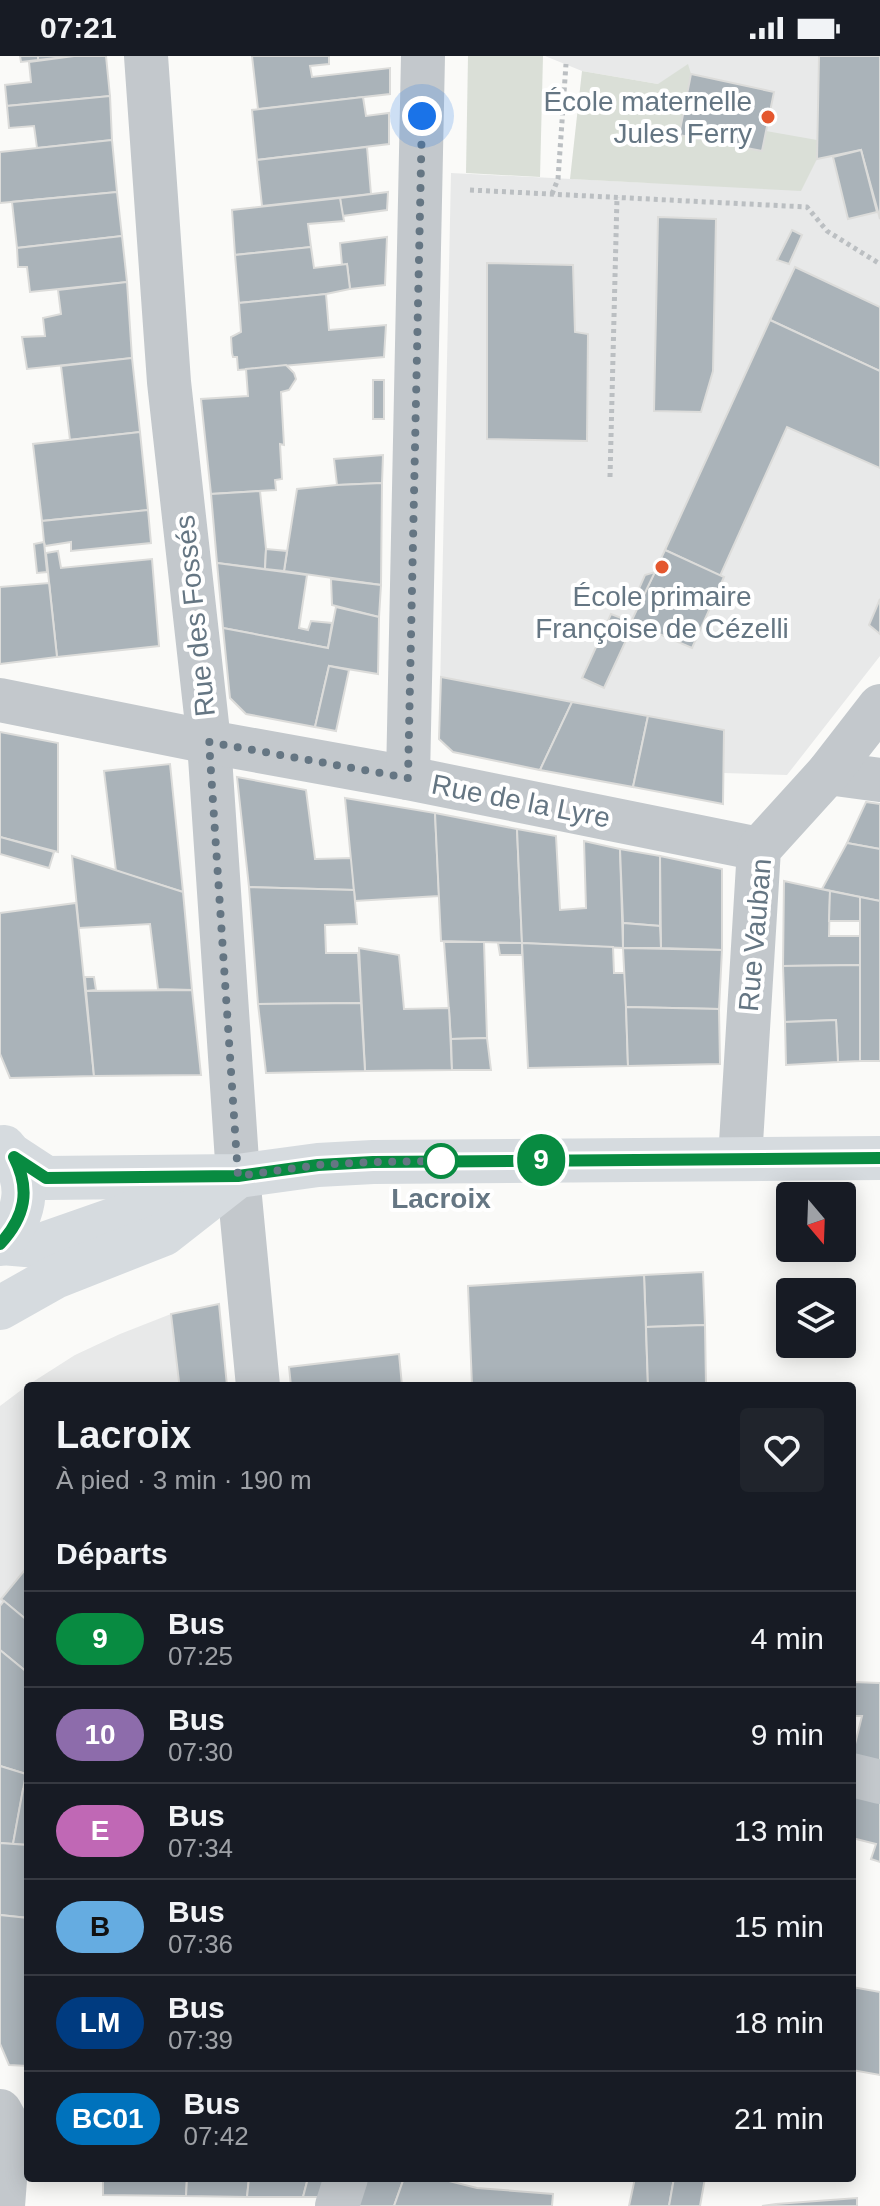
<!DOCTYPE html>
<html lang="fr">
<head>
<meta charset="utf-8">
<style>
  :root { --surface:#171b24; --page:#20242c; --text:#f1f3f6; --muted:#9ea1a6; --line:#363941 }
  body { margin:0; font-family:Arial,sans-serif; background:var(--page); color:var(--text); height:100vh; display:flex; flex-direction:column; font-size:30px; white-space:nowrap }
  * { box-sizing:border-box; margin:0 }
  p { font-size:26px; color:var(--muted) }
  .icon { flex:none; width:44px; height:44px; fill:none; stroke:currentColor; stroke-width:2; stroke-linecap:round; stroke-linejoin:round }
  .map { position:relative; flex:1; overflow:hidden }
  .sheet { position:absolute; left:24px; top:1326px; width:832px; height:800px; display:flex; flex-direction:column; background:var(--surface); border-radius:8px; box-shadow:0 4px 20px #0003 }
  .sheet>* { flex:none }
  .badge { padding:0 16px; border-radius:26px; font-size:28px; line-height:52px }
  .needle { width:52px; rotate:161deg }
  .controls { position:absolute; left:776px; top:1126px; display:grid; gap:16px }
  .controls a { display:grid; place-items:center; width:80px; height:80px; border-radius:8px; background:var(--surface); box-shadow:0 4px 20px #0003; font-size:40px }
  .you { position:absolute; width:40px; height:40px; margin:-20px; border:6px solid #fff; border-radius:50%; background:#1a73e8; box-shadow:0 0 0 12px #1a73e833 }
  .map>.badge { position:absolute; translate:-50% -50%; box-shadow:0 0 0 4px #fff }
  h2 { padding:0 32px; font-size:30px; line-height:72px }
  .round { display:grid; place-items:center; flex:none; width:84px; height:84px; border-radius:8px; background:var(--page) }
  .overview { display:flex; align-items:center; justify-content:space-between; height:136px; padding:0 32px }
  h1 { font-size:38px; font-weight:700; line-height:60px }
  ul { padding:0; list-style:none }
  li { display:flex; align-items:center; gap:24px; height:96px; padding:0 32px; border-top:2px solid var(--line) }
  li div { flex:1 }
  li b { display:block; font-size:30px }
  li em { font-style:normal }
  li .badge { min-width:88px; font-weight:700; text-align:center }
  .status { display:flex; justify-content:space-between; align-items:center; height:56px; padding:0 40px; background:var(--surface); direction:ltr }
  .status svg { height:22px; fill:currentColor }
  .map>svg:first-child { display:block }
</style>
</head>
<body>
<div class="status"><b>07:21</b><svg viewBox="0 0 49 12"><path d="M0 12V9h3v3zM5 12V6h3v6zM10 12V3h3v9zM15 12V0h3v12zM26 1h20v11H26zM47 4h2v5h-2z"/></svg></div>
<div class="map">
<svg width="880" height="2150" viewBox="0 0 880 2150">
  <rect width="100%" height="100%" fill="#fafaf8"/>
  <g fill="#e8e9e9">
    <path d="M545,0H880V600L787,719L724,717L723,748L453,696L439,683L451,117L650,127L658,28L582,15Z"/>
    <path d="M219,1248L227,1330H28V1617L0,1594V1350L28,1329L75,1299L120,1278L171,1258Z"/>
  </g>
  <g fill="#dadfd7">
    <path d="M468,0H543L540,121L466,117Z"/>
    <path d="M688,8L691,18L679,79L761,95L766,75L817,84V103L801,135L570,123L582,15L658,28Z"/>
  </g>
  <g fill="#aab3b9" stroke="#dcdcda" stroke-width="2">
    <path d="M20,0H38V4L21,6Z"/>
    <path d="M38,0H74L38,4Z"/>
    <path d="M74,0H106L110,40L7,50L5,29L31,26L29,6Z"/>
    <path d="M252,0H329V8L310,10L312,21L390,12V38L258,53Z"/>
    <path d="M819,0H880V163L861,94L817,103Z"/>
    <path d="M691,18L774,36L762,95L679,79Z"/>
    <path d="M110,40L112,84L37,92L34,70L9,72L7,50Z"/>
    <path d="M363,41L366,60L389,57V88L257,104L252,54Z"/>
    <path d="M112,84L117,136L0,147V96Z"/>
    <path d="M367,91L371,138L262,150L257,104Z"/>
    <path d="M861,94L877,156L848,163L833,101Z"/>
    <path d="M117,136L122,180L17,192L12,146Z"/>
    <path d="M388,136L387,154L342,160L340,142Z"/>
    <path d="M340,142L344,165L308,168L311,191L235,199L232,154Z"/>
    <path d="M658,161L716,163L713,315L701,356L654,355Z"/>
    <path d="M792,174L802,179L789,208L777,204Z"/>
    <path d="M122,180L127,226L30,236L27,211H18L17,192Z"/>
    <path d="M387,181L385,229L350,233L347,208L342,209L340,187Z"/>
    <path d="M311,191L314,212L347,208L350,233L326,238L239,247L235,199Z"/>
    <path d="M487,207L573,209L575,276L588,278L587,385L487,383Z"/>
    <path d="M795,211L880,251V315L770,264Z"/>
    <path d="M127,226L132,302L27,313L22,281L45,280L43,262L61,258L58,234Z"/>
    <path d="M326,238L329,274L386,269L384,301L238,314L237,301H233L232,297L231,281L241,276L239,247Z"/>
    <path d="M770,264L880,315V412L787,371L720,520L665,494Z"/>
    <path d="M132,302L140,376L70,384L61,310Z"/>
    <path d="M286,309L294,317L296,323L289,334L281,336L284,389L280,388L282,423L275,424L276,434L211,438L201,343L248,340L246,313Z"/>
    <rect x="373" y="324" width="11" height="39"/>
    <path d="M140,376L148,454L42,465L33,388Z"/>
    <path d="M383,399L382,427L337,429L334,403Z"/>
    <path d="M382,427L381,529L284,515L297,433L337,429Z"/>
    <path d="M260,435L266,493L265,513L217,507L211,438Z"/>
    <path d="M148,454L151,487L71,495V486L45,490L44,486L42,465Z"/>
    <path d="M44,486L47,516L37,517L34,488Z"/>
    <path d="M266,493L287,495L284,515L265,513Z"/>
    <path d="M665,494L724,521L692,592L631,566Z"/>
    <path d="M58,495L61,512L152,503L159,590L57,601L46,497Z"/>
    <path d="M217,507L307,519L299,572L308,574L311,565L332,567L328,592L223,572Z"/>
    <path d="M655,516L641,545L637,537L645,519Z"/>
    <path d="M331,523L381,529L379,561L332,549Z"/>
    <path d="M49,527L57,601L0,608V531Z"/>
    <path d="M880,543V578L869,569Z"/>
    <path d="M336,551L379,561L378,618L329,610L315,671L246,658L230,642L223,572L328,592Z"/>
    <path d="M611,558L634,567L604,632L582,622Z"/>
    <path d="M329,610L349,614L336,675L315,671Z"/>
    <path d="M441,621L572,646L540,714L453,696L439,683Z"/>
    <path d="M572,646L648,660L633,731L540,714Z"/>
    <path d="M648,660L724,674L723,748L633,731Z"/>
    <path d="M0,676L58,687V796L0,781Z"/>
    <path d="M170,708L183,836L116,815L104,715Z"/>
    <path d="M237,721L306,734L315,803L352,802L354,834L249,831Z"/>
    <path d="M345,742L435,757L439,840L355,845Z"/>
    <path d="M866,746L880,748V793L847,787Z"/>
    <path d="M435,757L517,773L522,887L441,885Z"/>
    <path d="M517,773L556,780L560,854L586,852L584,785L620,793L623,892L522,887Z"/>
    <path d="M0,781L54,796L49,812L0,798Z"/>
    <path d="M847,787L880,793V845L822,833Z"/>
    <path d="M620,793L660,800V870L623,867Z"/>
    <path d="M72,800L183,836L192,934L158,933L150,868L79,872Z"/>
    <path d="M660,800L722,813V894L661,892Z"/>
    <path d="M784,825L830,835L829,880H861L860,909L783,910Z"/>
    <path d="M249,831L354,834L357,868L325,869L326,897H358L361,947L258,948Z"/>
    <path d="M830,835L860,841V865H829Z"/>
    <path d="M860,841L880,845V1005H860Z"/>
    <path d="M76,847L94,1020L10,1022L0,998V857Z"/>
    <path d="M623,867L660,870L661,892H623Z"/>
    <path d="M444,886H484L487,982L451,983Z"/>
    <path d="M498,887H522V899H500Z"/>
    <path d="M522,887L613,891L614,917H625L628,1010L528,1012Z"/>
    <path d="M359,892L399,899L404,953L449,952L452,1014L365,1015Z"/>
    <path d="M623,892L722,894L719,953L626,951Z"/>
    <path d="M860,909V1005L838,1006L836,964L785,966L783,910Z"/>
    <path d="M85,921H94L96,934L86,935Z"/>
    <path d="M192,934L201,1019L94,1020L86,935Z"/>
    <path d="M361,947L365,1015L266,1017L258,948Z"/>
    <path d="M626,951L719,953L720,1008L628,1010Z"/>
    <path d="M836,964L838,1006L786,1009L785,966Z"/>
    <path d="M487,982L491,1014H452L451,983Z"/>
    <path d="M703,1216L705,1269L646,1271L644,1219Z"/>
    <path d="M644,1219L648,1330H472L468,1230Z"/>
    <path d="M219,1248L227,1330H176L179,1326L171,1258Z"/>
    <path d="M705,1269L706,1330H648L646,1271Z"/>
    <path d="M399,1298L402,1330H291L289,1311Z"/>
    <path d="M28,1510V1565L1,1543Z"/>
    <path d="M4,1545L28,1565V1617L0,1594V1550Z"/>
    <path d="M0,1594L28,1617V1708L26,1718L0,1710Z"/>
    <path d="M852,1626L880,1627V1706L852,1700L862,1660H852Z"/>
    <path d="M0,1710L26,1718L13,1788L0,1787Z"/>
    <path d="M23,1733H28V1789L13,1788Z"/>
    <path d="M852,1736L880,1744V1806L871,1803L876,1788L852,1782Z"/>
    <path d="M0,1787L28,1789V1862L0,1859Z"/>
    <path d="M0,1859L28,1862V2010L9,2009L0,1988Z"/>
    <path d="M852,1931L880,1936V2019L852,2014Z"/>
    <path d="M103,2122H187L186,2140L103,2139Z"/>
    <path d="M187,2122H249L247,2141L186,2140Z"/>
    <path d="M249,2122H308L303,2141H247Z"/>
    <path d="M308,2122H337L331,2141H303Z"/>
    <path d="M356,2122H404L394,2150H348Z"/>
    <path d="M404,2122H437L477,2132L553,2138L552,2150H394Z"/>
    <path d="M635,2122H674L669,2150H629Z"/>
    <path d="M674,2122H705L700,2150H669Z"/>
    <path d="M857,2142V2150H762L776,2148Z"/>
  </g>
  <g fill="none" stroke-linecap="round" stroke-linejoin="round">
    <g stroke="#bbbfc2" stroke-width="5" stroke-dasharray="4 4" stroke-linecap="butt">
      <path d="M470,134L807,151L827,175L880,208"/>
      <path d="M552,138L558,123L566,8"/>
      <path d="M610,421L617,141"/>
    </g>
    <g stroke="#c3c8cc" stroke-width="44">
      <path d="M146,0L169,326L209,686L238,1120L258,1330"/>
      <path d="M0,644L209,686L408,722L759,793"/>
      <path d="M828,717L880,724"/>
      <path d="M408,722L423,0"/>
      <path d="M740,1103L759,793L828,717L880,650"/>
      <path d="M852,1719L880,1726"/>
      <path d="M0,2055L9,2071L3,2150"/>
      <path d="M337,2150L346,2122"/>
    </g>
    <g stroke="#d6dbdf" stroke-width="44">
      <path d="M14,1101L46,1122L238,1120L318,1109L373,1106L880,1102"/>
      <path d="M1,1187L38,1190L201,1133"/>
      <path d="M0,1188C28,1157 33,1123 4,1091"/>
      <path d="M0,1252L55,1221L164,1178L238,1120"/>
    </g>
  </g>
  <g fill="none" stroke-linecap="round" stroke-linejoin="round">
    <g stroke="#fff" stroke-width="18">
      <path id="line" d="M0,1188C25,1161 31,1134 14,1101L46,1122L238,1120L318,1109L373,1106L880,1102"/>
    </g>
    <use href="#line" stroke="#088b41" stroke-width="12"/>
    <path stroke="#657683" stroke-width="8" stroke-dasharray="0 14.4" d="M422,60L408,722L209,686L238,1120L318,1109L373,1106L441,1105"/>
  </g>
  <g fill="#e4572e" stroke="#fff" stroke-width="3">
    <circle cx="768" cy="61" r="8"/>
    <circle cx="662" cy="511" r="8"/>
  </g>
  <circle fill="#fff" stroke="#088b41" stroke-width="4" cx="441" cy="1105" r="16"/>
  <g text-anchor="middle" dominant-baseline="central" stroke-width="8" stroke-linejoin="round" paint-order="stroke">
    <g font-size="28" fill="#657683" stroke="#fff" text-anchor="end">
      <text x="752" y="45">École maternelle<tspan x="752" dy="32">Jules Ferry</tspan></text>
      <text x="662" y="540" text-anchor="middle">École primaire<tspan x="662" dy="32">Françoise de Cézelli</tspan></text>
    </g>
    <g font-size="28" fill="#657683" stroke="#fff">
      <text transform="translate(195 560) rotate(-96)">Rue des Fossés</text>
      <text transform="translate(521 745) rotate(11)">Rue de la Lyre</text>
      <text transform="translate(755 879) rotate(-85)">Rue Vauban</text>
    </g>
    <g font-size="28" font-weight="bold" fill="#657683" stroke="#fff">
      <text x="441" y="1142">Lacroix</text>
    </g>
  </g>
</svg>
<div class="controls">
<a><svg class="needle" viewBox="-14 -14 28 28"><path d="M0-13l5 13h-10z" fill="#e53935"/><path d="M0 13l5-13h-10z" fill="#9ea1a6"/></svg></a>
<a><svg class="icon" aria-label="layers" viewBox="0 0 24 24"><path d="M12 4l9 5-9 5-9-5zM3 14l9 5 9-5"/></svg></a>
</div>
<div class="you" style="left:422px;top:60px"></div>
<b class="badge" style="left:541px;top:1104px;background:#088b41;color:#fff">9</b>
<section class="sheet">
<div class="overview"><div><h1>Lacroix</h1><p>À pied · 3 min · 190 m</p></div><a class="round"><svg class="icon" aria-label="heart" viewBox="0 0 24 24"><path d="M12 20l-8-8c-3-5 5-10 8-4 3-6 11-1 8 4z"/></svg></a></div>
<h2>Départs</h2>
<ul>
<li><span class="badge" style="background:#088b41;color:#fff">9</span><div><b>Bus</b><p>07:25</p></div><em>4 min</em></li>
<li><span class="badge" style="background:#8d6cab;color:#fff">10</span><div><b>Bus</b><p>07:30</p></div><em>9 min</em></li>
<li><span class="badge" style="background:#c068b5;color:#fff">E</span><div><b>Bus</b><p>07:34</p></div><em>13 min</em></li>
<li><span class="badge" style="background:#65ace1;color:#111">B</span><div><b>Bus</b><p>07:36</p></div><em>15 min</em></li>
<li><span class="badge" style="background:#003b80;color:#fff">LM</span><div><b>Bus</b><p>07:39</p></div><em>18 min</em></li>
<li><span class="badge" style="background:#0072bc;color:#fff">BC01</span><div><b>Bus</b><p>07:42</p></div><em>21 min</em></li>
</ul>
</section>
</div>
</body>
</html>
